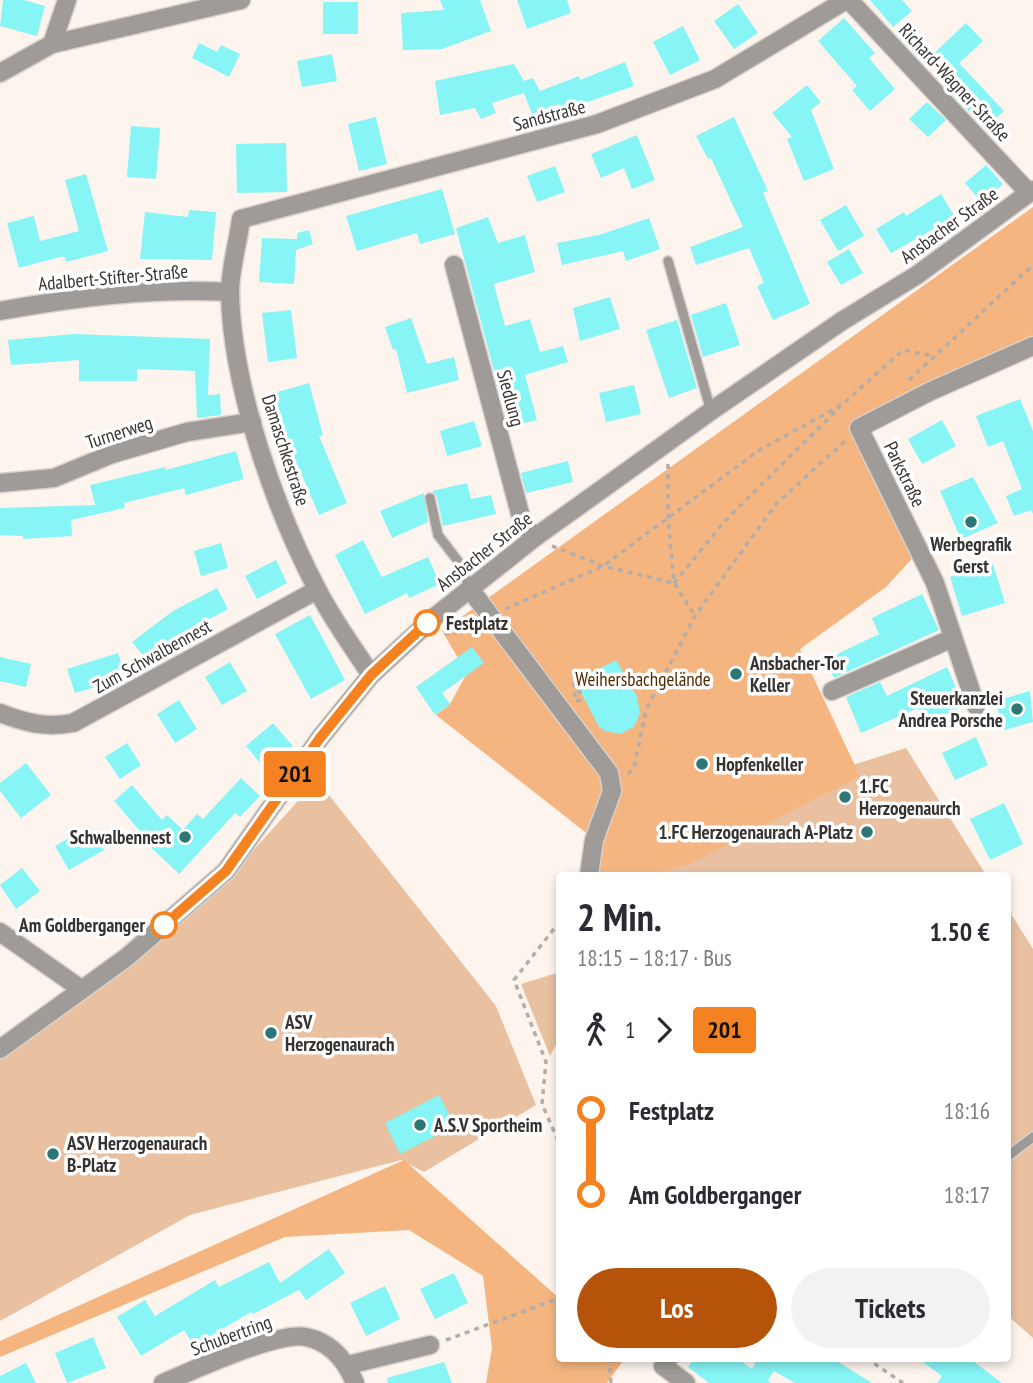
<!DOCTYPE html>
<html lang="de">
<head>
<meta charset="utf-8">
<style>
  :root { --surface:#fff; --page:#f2f2f3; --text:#2b2b33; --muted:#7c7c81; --accent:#b45309 }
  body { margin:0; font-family:"PT Sans Narrow",sans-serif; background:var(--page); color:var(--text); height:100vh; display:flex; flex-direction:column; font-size:26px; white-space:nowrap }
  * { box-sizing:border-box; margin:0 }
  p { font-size:23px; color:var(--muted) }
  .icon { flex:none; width:38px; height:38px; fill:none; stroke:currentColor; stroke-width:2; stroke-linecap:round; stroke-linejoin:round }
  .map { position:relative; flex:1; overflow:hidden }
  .panel { position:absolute; left:556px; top:872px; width:455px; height:490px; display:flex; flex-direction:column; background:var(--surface); border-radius:7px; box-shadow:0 4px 10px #0003 }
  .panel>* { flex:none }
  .badge { padding:0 14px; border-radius:5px; font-size:24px; line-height:46px }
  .map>.badge { position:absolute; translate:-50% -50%; box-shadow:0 0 0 4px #fff }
  .legs { display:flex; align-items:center; gap:10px; height:77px; padding:0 21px; font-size:23px }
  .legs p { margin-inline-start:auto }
  .overview { display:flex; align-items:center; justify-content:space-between; height:119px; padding:0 21px }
  h1 { font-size:38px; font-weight:600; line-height:52px }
  .action { display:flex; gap:14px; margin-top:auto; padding:14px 21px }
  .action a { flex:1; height:80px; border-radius:42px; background:var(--accent); color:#fff; font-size:28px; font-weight:600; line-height:80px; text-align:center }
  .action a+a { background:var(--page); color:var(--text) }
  ul { padding:0 21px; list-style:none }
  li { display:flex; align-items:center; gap:24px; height:84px; font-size:26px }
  li i { display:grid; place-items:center; width:10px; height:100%; margin:0 9px; background:currentColor }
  li i::after { content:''; width:18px; height:18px; margin:-9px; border:5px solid; border-radius:50%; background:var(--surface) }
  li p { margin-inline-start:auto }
  li:first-child i { background:linear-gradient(#0000 50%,currentColor 0) }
  li:last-child i { background:linear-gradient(currentColor 50%,#0000 0) }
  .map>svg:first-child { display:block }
</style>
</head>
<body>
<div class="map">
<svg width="1033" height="1383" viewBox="0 0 1033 1383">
  <rect width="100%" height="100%" fill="#fcf4ed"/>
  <g fill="#e9c0a0">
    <path d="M906,748L986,875H596L602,845Z"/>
    <path d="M317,780L496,1006L536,1105L424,1172L401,1160L190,1215L0,1321V1060L130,962L230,876Z"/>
    <path d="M1008,909L1033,949V1338L1008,1316Z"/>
    <path d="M560,972V1038L550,1056L521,984Z"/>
  </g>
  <g fill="#f4b580">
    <path d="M1033,207V346L859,428L919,551L886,587L800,649L860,776L687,865L644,875H589L594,839L436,715L450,704L467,673L442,631Z"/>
    <path d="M404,1160L560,1299V1358H625L607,1383H486L492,1348L483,1276L409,1230L285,1237L0,1357V1341Z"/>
  </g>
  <g fill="#87f4f6">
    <path d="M3,0H24L45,6L37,36L0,26Z"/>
    <path d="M440,0H480L491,31L442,49L403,50L401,13L444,10Z"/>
    <path d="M517,0H567L571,13L527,29Z"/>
    <path d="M870,0H902L912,11L893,27Z"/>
    <rect x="323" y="2" width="35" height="32"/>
    <path d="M738,4L758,33L734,49L714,21Z"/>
    <path d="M844,18L875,53L869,58L895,89L870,111L852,90L857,86L818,41Z"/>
    <path d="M966,23L983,41L959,63L1004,111L985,128L951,93L960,85L932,55Z"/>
    <path d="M683,26L700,60L670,75L653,42Z"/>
    <path d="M199,43L217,52L221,45L240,54L229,77L192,58Z"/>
    <path d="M332,54L337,81L302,87L297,61Z"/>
    <path d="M625,62L634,86L561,111L559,104L532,114L524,93L492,103L496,113L481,119L475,108L440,115L435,81L514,64L524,81L533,78L540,91L579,76L580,80Z"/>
    <path d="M807,85L821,102L811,110L834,169L804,181L787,139L792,137L772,113Z"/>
    <path d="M927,102L946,120L928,137L909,119Z"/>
    <path d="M376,117L387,164L359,171L348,124Z"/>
    <path d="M734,117L768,191L763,193L810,304L773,320L757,286L764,283L749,248L696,265L690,247L743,227L711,158L708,159L696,136Z"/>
    <path d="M131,126L160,128L156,179L127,177Z"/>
    <path d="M637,135L655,180L632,189L624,168L601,178L591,154Z"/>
    <path d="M286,143L287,192L237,193L236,144Z"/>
    <path d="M986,165L1003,184L982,203L965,183Z"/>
    <path d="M555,166L565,192L537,202L527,176Z"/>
    <path d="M86,174L108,251L66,262L64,256L19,268L7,223L34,216L40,241L79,231L65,180Z"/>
    <path d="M442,189L455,234L420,244L417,233L357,251L346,216Z"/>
    <path d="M941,194L955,217L891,253L876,229L904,212L906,216Z"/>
    <path d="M846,205L864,236L838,251L820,220Z"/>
    <path d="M189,210L216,212L212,260L140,259L145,212L188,217Z"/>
    <path d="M488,217L498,243L525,235L535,272L494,284L505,326L530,319L540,352L563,346L568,362L525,375L537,420L509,427L456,228Z"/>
    <path d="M649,218L660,249L626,261L623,251L562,265L557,243L599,235Z"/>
    <path d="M309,230L313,244L296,250L294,284L259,282L262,238L297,239V242V233Z"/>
    <path d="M849,249L863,273L841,285L827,262Z"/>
    <path d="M610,297L620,329L580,341L573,308Z"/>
    <path d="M726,303L740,345L703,357L691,315Z"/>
    <path d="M291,310L297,358L268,362L262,313Z"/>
    <path d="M411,318L427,364L454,357L459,380L407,393L396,349L393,350L385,327Z"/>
    <path d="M677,320L697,388L669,398L646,330Z"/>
    <path d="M74,334L210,339L208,395L220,394L221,415L197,418L195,371L137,369V381H79V360L11,365L8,340Z"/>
    <path d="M309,383L323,435L319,436L347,503L319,515L288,443L274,393Z"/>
    <path d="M634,385L641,414L606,422L599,393Z"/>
    <path d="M1020,399L1033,431V514L1031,510L1014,516L1006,496L1022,489L1003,441L988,447L976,416Z"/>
    <path d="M942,420L956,446L922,464L908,439Z"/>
    <path d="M474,421L482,446L447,456L440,431Z"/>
    <path d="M236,451L244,479L186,495L184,488L124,503L125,508L71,520L72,536L23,539V536L0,535V508L95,505L90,485L165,467L166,470Z"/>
    <path d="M568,461L573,482L526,493L521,473Z"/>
    <path d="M973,477L998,523L961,539L940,491Z"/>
    <path d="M467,483L471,499L491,495L496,514L443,526L437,497L432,491Z"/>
    <path d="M424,493L428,522L392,538L380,511Z"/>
    <path d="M363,540L382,577L428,557L440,584L409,598L407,593L365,614L335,555Z"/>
    <path d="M221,543L228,568L201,576L194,551Z"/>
    <path d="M276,560L287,583L257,599L245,576Z"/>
    <path d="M993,564L1005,603L962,616L950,577Z"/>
    <path d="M217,588L228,609L208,620L206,617L148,661L132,642L173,611Z"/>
    <path d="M922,594L939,630L834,678L825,660L879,634L872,618Z"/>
    <path d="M310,615L345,680L311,699L275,634Z"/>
    <path d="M472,647L484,663L442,693L450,704L435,715L416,687Z"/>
    <path d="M118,653L126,678L75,693L67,669Z"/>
    <path d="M0,657L31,664L26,687L0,681Z"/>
    <path d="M616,660L637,696L640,713L634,727L620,734L605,731L599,727L575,681Z"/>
    <path d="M230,662L247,691L222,705L205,677Z"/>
    <path d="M947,667L964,706L926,724L918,708L861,733L846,697L880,682L887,696Z"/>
    <path d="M1030,691L1033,722L1004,730L995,701Z"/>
    <path d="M179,700L197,729L175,743L157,714Z"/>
    <path d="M273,723L293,746L265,769L246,746Z"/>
    <path d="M976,737L988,765L955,780L942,753Z"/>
    <path d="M127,743L141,765L120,779L105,757Z"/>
    <path d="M26,763L51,795L21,818L0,791V783Z"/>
    <path d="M241,778L260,796L240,817L235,813L179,874L144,841L146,838L114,801L132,785L162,820L167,815L183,830L197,814L203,819Z"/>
    <path d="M1004,803L1023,844L990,860L970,819Z"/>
    <path d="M90,826L104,850L69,870L55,846Z"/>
    <path d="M22,868L40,891L16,909L0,885Z"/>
    <path d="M439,1095L455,1126L400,1154L385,1123Z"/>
    <path d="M329,1249L345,1273L306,1300L299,1290L253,1314L251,1312L194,1346L184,1330L141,1356L117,1317L145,1300L155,1316L215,1280L219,1287L269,1262L280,1283Z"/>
    <path d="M454,1273L468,1303L435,1319L420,1289Z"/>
    <path d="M385,1286L400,1319L366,1336L350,1303Z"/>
    <path d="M93,1337L106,1368L67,1383L55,1353Z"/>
    <path d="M694,1358H737L752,1369L757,1360L754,1358H832L872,1383H795L774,1371L768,1380L771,1383H709L688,1367Z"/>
    <path d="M917,1358H969L1002,1383H937L942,1376Z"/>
    <path d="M444,1362L452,1383H388L387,1378Z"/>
    <path d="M26,1363L36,1383H0V1376Z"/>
  </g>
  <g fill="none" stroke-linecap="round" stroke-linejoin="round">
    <g stroke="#d9d1cb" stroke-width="12">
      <g id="service">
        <path d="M668,261L711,411"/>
        <path d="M430,498L438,535L458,561L470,589"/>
        <path d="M1008,1156L1033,1137"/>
      </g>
    </g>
    <g stroke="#d9d1cb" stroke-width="21">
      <g id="minor">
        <path d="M849,0L1029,193"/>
        <path d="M52,44L67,0"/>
        <path d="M0,73L52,44L241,0"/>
        <path d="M454,265L522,521L534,538"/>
        <path d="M0,311C77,297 152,288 230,292"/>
        <path d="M0,483L54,478L112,454L187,432L252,422"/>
        <path d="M470,589L609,773L612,791L594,840L589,875"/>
        <path d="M371,675C353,647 332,619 317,589C274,507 232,386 230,293C230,269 238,243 241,219L597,124L715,79L846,0"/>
        <path d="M832,691L953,638"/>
        <path d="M976,706L935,583L859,428L931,391L1033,346"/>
        <path d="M0,713C26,723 46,728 73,723L317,590"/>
        <path d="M0,932L81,989"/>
        <path d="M669,1358L663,1366L686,1383"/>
        <path d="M348,1365L430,1345"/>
        <path d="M163,1383C192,1371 278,1331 306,1337C331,1342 346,1361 355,1383"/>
      </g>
    </g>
    <g stroke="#d9d1cb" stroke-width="21">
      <path id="tertiary" d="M0,1049L127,957L226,871L320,738L371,675L432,619L534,538L711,411L842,321L917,275L1033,190"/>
    </g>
    <g stroke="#b4ada8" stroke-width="3.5" stroke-dasharray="5 5" stroke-linecap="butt">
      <path d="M909,380L1033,265"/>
      <path d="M668,464V518L674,583L695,616"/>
      <path d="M552,546L603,566L674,583"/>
      <path d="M674,583L724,522L840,407"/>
      <path d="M505,609L603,566L758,451L843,404L903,350L934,356"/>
      <path d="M445,633L451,635L473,624"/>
      <path d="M575,697L574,684L581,694"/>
      <path d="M576,701L584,699"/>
      <path d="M628,774L634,768L646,710L695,616L776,504L845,441"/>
      <path d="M560,921L514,980L546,1062L542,1104L560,1145"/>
      <path d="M446,1340L560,1298"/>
      <path d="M609,1358L611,1383"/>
      <path d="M866,1358L903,1383"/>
    </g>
    <use href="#service" stroke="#9e9b98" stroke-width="9"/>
    <use href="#minor" stroke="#9e9b98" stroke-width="18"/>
    <use href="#tertiary" stroke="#9e9b98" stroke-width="18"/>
  </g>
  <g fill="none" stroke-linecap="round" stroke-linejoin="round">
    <g stroke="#fff" stroke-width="16">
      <path id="line-1" d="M164,925L226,871L320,738L371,675L427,623"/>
    </g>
    <use href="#line-1" stroke="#f58220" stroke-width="10"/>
  </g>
  <g fill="#2c7678" stroke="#fff" stroke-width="2.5">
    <circle cx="971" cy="522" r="7"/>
    <circle cx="736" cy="674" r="7"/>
    <circle cx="1017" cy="709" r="7"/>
    <circle cx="702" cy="764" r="7"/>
    <circle cx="845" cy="797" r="7"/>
    <circle cx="867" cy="832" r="7"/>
    <circle cx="185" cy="837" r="7"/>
    <circle cx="271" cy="1033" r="7"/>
    <circle cx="420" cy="1125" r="7"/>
    <circle cx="53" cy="1154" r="7"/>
  </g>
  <g fill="#fff" stroke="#f58220" stroke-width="3.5">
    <circle cx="427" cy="623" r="12"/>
    <circle cx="164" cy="925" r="12"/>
  </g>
  <g text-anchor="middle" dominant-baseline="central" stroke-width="7" stroke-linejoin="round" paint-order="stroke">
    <g font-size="19" fill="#373331" stroke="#fff">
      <text transform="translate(955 82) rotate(47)">Richard-Wagner-Straße</text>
      <text transform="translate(549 115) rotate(-15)">Sandstraße</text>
      <text transform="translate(949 225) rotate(-36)">Ansbacher Straße</text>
      <text transform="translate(113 277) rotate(-5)">Adalbert-Stifter-Straße</text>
      <text transform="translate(511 398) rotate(75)">Siedlung</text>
      <text transform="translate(119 432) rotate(-18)">Turnerweg</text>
      <text transform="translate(286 450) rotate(72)">Damaschkestraße</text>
      <text transform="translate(905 474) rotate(64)">Parkstraße</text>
      <text transform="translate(484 551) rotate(-38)">Ansbacher Straße</text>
      <text transform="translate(152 656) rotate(-29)">Zum Schwalbennest</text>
      <text transform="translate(231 1335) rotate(-20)">Schubertring</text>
    </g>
    <g font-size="19" font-weight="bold" fill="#373331" stroke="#fff" text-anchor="start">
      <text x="971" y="544" text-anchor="middle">Werbegrafik<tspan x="971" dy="22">Gerst</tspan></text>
      <text x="750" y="663">Ansbacher-Tor<tspan x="750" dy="22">Keller</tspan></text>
      <text x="1003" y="698" text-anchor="end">Steuerkanzlei<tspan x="1003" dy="22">Andrea Porsche</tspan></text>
      <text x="716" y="764">Hopfenkeller</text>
      <text x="859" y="786">1.FC<tspan x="859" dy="22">Herzogenaurch</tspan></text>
      <text x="853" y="832" text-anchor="end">1.FC Herzogenaurach A-Platz</text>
      <text x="171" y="837" text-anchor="end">Schwalbennest</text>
      <text x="285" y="1022">ASV<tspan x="285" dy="22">Herzogenaurach</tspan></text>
      <text x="434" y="1125">A.S.V Sportheim</text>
      <text x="67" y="1143">ASV Herzogenaurach<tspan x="67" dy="22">B-Platz</tspan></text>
    </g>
    <g font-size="19" font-weight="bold" fill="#373331" stroke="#fff" text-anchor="start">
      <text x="446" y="623">Festplatz</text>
      <text x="145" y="925" text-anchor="end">Am Goldberganger</text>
    </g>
    <g font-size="19" fill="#512a00" stroke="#fff">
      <text x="643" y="679">Weihersbachgelände</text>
    </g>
  </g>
</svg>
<b class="badge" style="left:295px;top:774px;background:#f58220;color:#111">201</b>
<section class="panel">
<div class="overview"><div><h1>2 Min.</h1><p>18:15 – 18:17 · Bus</p></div><b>1.50 €</b></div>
<div class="legs"><svg class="icon" aria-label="walk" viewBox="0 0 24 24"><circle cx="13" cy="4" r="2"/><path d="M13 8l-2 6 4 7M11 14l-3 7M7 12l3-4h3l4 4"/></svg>1<svg class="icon" aria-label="forward" viewBox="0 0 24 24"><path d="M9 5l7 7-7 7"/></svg><b class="badge" style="background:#f58220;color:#111">201</b></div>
<ul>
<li><i style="color:#f58220"></i><b>Festplatz</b><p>18:16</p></li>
<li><i style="color:#f58220"></i><b>Am Goldberganger</b><p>18:17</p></li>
</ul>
<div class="action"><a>Los</a><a>Tickets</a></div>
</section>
</div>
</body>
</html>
